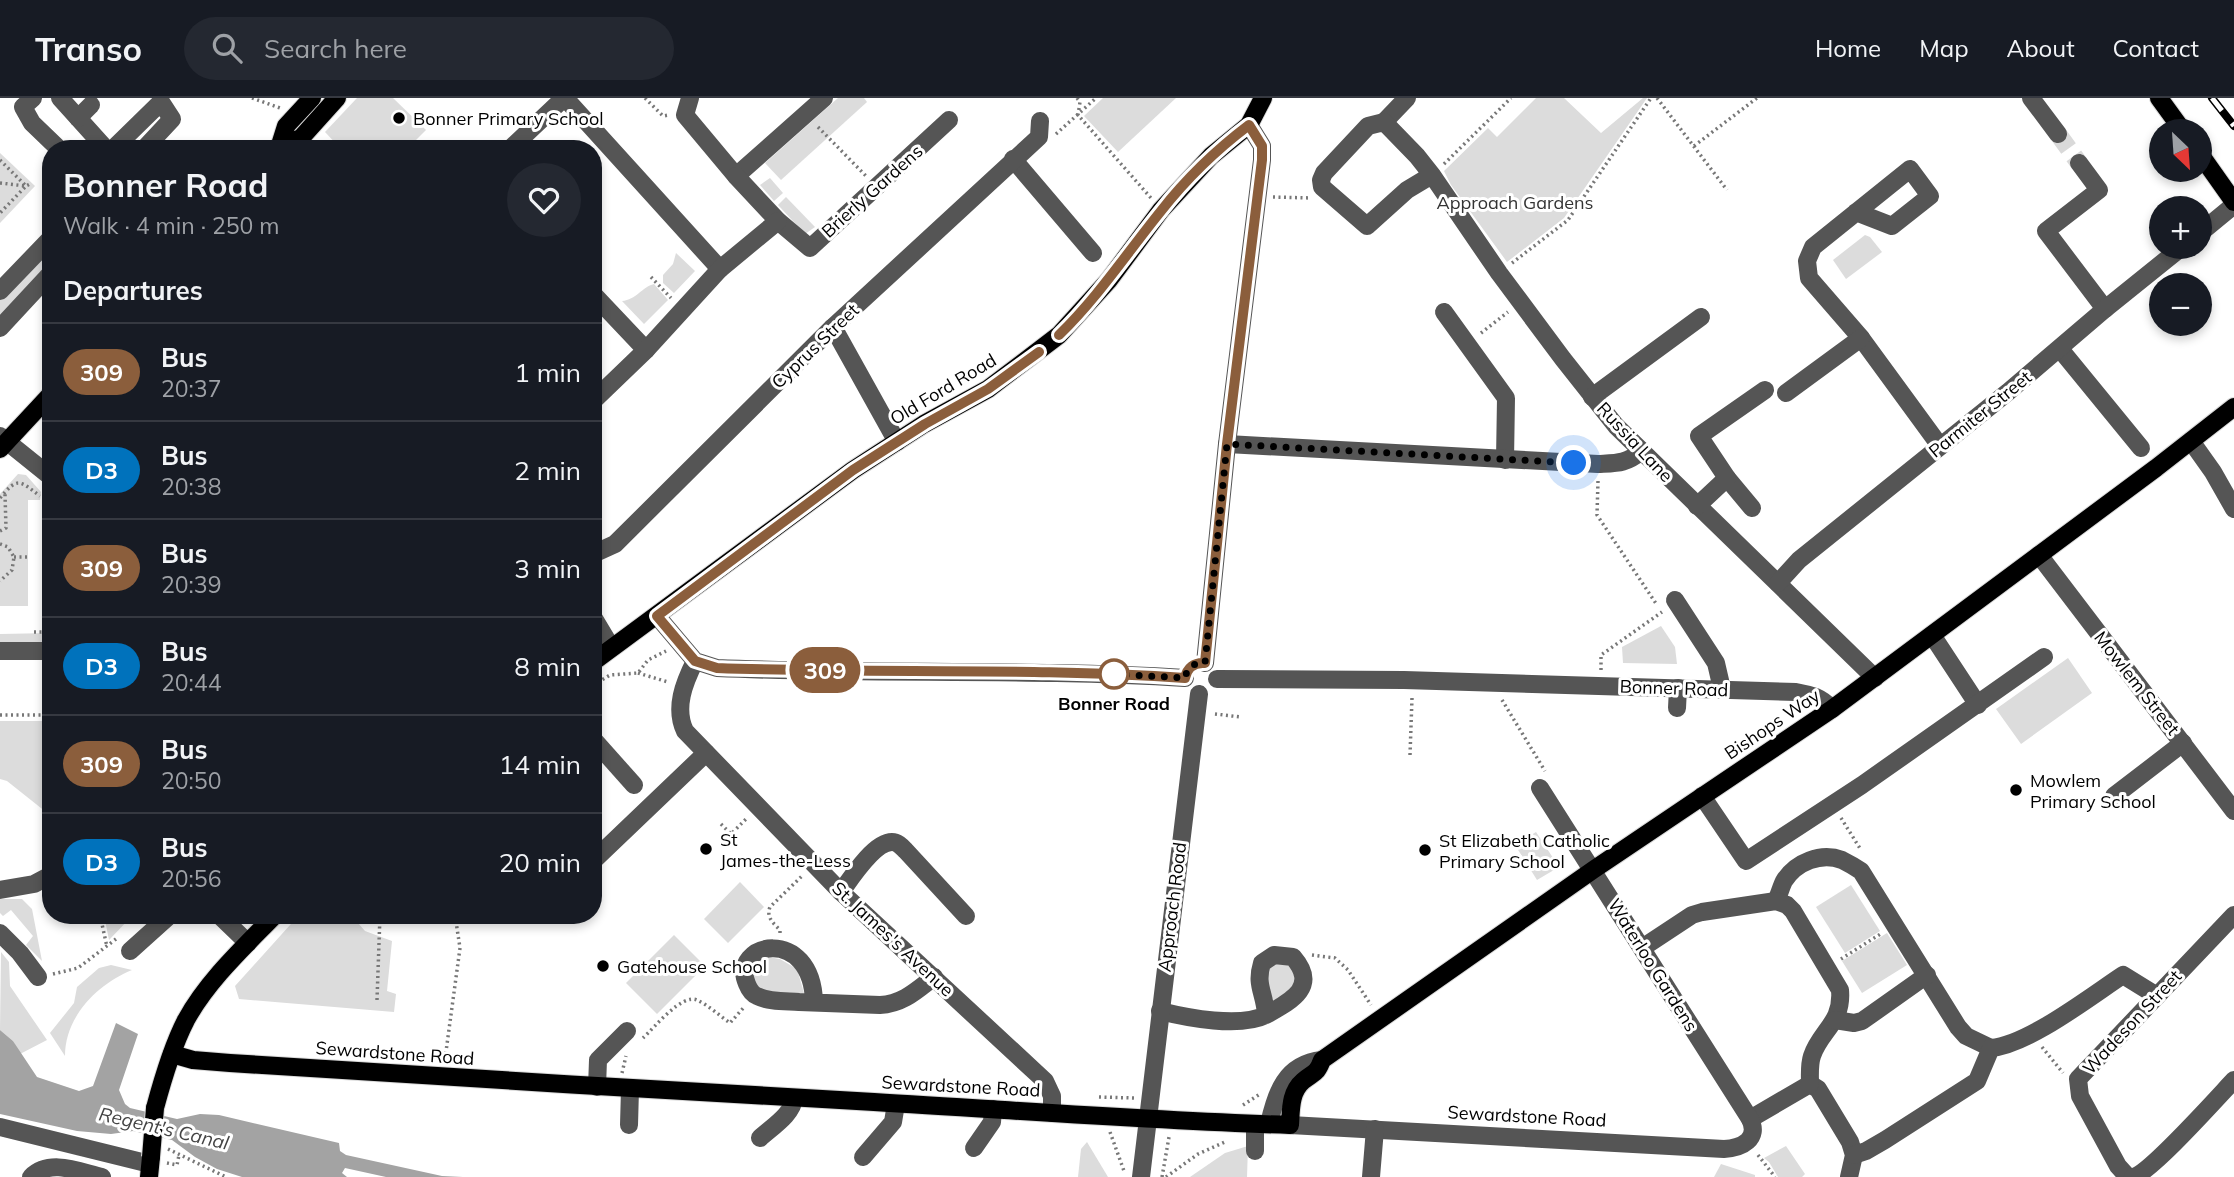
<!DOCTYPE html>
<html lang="en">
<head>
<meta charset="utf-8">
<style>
  :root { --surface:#171b24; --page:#242831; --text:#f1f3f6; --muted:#9ea1a6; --line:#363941 }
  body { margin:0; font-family:Mulish,sans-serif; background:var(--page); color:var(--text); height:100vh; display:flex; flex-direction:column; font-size:26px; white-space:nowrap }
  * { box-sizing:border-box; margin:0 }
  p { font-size:23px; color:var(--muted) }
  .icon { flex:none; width:38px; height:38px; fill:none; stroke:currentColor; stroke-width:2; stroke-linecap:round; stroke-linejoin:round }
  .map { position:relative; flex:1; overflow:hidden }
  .panel { position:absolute; left:42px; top:42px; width:560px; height:784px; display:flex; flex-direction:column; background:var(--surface); border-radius:28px; box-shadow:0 4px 10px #0003 }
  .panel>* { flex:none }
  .badge { padding:0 14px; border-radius:23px; font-size:24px; line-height:46px }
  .needle { width:46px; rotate:155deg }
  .buttons { position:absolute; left:2149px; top:21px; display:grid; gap:14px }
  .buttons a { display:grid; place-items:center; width:63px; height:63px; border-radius:50%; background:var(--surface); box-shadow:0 4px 10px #0003; font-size:35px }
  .you { position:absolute; width:35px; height:35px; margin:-18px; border:5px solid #fff; border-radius:50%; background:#1a73e8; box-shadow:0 0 0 10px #1a73e833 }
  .map>.badge { position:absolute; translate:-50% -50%; box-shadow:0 0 0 4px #fff }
  h2 { padding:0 21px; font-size:26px; line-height:63px }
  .round { display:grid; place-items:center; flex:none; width:74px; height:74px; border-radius:37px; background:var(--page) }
  .overview { display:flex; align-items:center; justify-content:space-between; height:119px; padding:0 21px }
  h1 { font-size:33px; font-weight:700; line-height:52px }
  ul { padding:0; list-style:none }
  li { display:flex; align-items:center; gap:21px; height:98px; padding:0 21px; border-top:2px solid var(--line) }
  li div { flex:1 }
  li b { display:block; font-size:26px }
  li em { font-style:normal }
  li .badge { min-width:77px; font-weight:700; text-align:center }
  header { display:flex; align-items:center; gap:42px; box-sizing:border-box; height:98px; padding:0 35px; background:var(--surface); border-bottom:2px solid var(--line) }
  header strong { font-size:33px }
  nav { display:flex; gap:38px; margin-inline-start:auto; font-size:24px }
  .search { width:490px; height:63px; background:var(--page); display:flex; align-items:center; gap:18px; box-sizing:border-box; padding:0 24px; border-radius:38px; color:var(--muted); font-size:26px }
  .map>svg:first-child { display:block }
</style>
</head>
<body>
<header>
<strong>Transo</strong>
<div class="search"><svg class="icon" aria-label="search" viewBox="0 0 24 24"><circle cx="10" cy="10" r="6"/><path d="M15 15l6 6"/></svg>Search here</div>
<nav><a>Home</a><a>Map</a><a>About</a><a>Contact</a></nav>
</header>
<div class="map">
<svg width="2234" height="1079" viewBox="0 0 2234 1079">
  <rect width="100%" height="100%" fill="#fff"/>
  <g fill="#dcdcdc">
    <path d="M357,0H393L426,32L407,51H341L325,34Z"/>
    <path d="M838,0H864L867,4L781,82L765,65Z"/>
    <path d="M1103,0H1176L1118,54L1084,18Z"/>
    <path d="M1536,0H1564L1601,35L1643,0H1647L1564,120L1507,164L1451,87L1444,73L1488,30L1497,39Z"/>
    <path d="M0,55L35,88L0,125Z"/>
    <path d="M770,80L783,95L774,103L760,87Z"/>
    <path d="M786,99L815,129L805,136L778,107Z"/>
    <path d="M1865,137L1870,139L1882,154L1846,181L1833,162Z"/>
    <path d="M51,147V169L2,220L0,217V199Z"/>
    <path d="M676,155L695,173L674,195L663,185V177L673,166Z"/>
    <path d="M654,186L668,202L644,226L622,203C636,202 642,189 654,186Z"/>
    <path d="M18,376L26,377L41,394L40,402H28V508H0V396Z"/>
    <path d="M1661,528L1675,549L1677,566L1623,565L1622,549Z"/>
    <path d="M51,535L49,541L40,545H0V536Z"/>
    <path d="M2068,560L2092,595L2021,646L1996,611Z"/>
    <path d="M0,623H51V718L7,683L0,681Z"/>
    <path d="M1536,734L1559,769L1537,782L1515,747Z"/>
    <path d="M740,784L764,809L728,845L704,821Z"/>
    <path d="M1851,787L1880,833L1845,855L1816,809Z"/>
    <path d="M0,801H22L32,811L42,863L26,847L33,838L11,812L3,818L0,815Z"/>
    <path d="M104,817H133L109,842Z"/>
    <path d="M299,817H351L365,833L392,843L387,893L396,896L394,914L239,901L235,888Z"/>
    <path d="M1887,835L1907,867L1862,895L1842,863Z"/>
    <path d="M674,837L705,868L657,916L626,885Z"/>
    <path d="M1,854L9,864L10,888L47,942L20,956L13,943L0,932Z"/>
    <path d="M768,859L780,861L797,871L804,895L802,897L762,893L754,886C753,871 753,865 768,859Z"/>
    <path d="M1278,865L1288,866L1295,874V890L1274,903L1267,891L1268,870Z"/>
    <path d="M111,867L132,872C98,886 65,918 65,958L50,935L74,905L77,889L99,870Z"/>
    <path d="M1087,1044L1108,1079H1078L1081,1051Z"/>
    <path d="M1248,1048L1247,1079H1190L1225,1055Z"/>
    <path d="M1786,1048L1805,1076L1802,1079H1778L1769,1064L1764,1060Z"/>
    <path d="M1721,1066L1755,1077V1079H1714Z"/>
  </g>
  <path fill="#a3a3a3" d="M116,925L138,936L119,992L125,1006L130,1010L177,1021L200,1016L219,1017L339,1045L340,1053L346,1057L442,1078L463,1079H386L345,1070L342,1075L347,1079H242L217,1071L195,1059L172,1042L133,1033L111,1036L77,1033L0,1016V932L13,943L37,979L79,993L93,988Z"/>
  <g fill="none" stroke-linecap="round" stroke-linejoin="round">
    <path stroke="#d9d9d9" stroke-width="18" stroke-dasharray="18 9" stroke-linecap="butt" d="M2058,36L2079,65"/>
    <g stroke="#dbdbdb" stroke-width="20">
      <g id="major">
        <path d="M2159,0L2183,33"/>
        <path d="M280,47L301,40L337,0"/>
        <path d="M277,51L280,47L286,28L312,0"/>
        <path d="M2200,56L2234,104"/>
        <path d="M0,351L51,296"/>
        <path d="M593,564L853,372L924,326L988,291L1059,237L1109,182L1161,112L1211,58L1249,27L1263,0"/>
        <path d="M172,956L193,962L230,965C445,979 659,992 874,1004C1013,1012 1151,1023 1290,1027C1291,1012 1290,994 1303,983C1314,974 1317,976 1322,962L1593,772L1832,611L2156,370L2234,309"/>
        <path d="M155,1010C163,980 172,949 186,922C208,882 244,849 275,817"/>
        <path d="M149,1079L151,1059"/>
      </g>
    </g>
    <g stroke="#777" stroke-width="3.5" stroke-dasharray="2 3.5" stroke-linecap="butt">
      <path d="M252,0L280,10"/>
      <path d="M645,0L663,18L669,17"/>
      <path d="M1077,0L1080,4L1078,17L1151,100"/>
      <path d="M1657,0L1727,92"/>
      <path d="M818,29L866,78"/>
      <path d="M1056,36L1096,0"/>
      <path d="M1694,48L1757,0"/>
      <path d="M0,62L26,88L0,115"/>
      <path d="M1444,66L1511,0"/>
      <path d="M0,85L26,88L32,85"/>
      <path d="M1273,99L1311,100"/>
      <path d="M1512,165L1568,122L1651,0"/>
      <path d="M651,179L671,200"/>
      <path d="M1481,235L1508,214"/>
      <path d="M1598,383L1597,417L1657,507"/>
      <path d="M0,400C18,378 20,383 40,398"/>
      <path d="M0,433L6,430L5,396"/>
      <path d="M0,446L8,449L14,459L12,472L0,483"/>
      <path d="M14,459H28"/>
      <path d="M34,534H51"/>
      <path d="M1601,572V557L1662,514"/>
      <path d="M638,575L668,584"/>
      <path d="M593,587L610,577L638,575L648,562L666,553"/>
      <path d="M1502,602L1545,673"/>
      <path d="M1215,616L1241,619"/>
      <path d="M0,617H51"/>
      <path d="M1410,657L1412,600"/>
      <path d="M1841,720L1861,752"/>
      <path d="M721,726L731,736L747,720"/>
      <path d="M100,817L107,849"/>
      <path d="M780,835V832C773,825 766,819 770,809L803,777"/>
      <path d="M1312,857L1335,860L1348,872L1371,907"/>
      <path d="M1841,861L1882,835"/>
      <path d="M53,876L78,870L116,841"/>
      <path d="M377,902L380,817"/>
      <path d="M643,940C654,930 682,895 697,902C708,907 720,918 730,925L745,908"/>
      <path d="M2042,949L2063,975"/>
      <path d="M445,961L460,850L455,817"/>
      <path d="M622,975L626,958"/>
      <path d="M1099,999L1134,1000"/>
      <path d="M1243,1007L1260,996"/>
      <path d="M1110,1034L1124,1073"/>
      <path d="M168,1051L226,1079"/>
      <path d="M1758,1057L1775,1079"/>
      <path d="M167,1065L177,1067L179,1057"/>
      <path d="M1162,1079L1169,1039"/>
      <path d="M1166,1079L1198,1056L1227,1043"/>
    </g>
    <g stroke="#555" stroke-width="18">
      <path d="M33,0L23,9L32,25L59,51"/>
      <path d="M60,0L106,51"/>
      <path d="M565,0L720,171"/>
      <path d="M690,0L685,17L736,78L824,0"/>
      <path d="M2031,0L2058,36"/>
      <path d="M78,20L91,7"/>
      <path d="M1384,24L1407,0"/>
      <path d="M113,51L161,4L172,21L144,51"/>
      <path d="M510,51L564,0"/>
      <path d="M1013,61L1093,155"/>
      <path d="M2079,65L2099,92L2046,133L2105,211"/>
      <path d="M1432,77L1407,92L1367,128L1322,89L1321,82L1324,75L1368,28L1384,24L1417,58L1432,77L1499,175L1563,261L1616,328L1875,580"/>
      <path d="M736,78L778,123L810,150L949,22"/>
      <path d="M1856,114L1892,128L1930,98L1910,71L1813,149L1807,163L1809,180L1861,240L1940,348"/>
      <path d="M2200,135L2234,107"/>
      <path d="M0,193L51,140"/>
      <path d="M593,196L646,252"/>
      <path d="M1444,214L1506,300L1505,362"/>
      <path d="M833,229L897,344"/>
      <path d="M0,230L51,175"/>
      <path d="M2060,251L2141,350"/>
      <path d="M1786,295L1861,240"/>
      <path d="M1592,299L1701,219"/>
      <path d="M593,303L646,252L720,171L778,123"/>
      <path d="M0,338L51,379"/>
      <path d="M2191,343L2213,374L2234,411"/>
      <path d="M1227,346L1598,366C1618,365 1625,366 1642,353"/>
      <path d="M1727,380L1752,410"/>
      <path d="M1697,408L1727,380L1699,338L1765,292"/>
      <path d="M593,456L615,446L833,229L1039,39L1040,23"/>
      <path d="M2039,457L2234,713"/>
      <path d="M1778,485L1799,462L2008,294L2105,211L2182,149"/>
      <path d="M1675,502L1716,565L1722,591"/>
      <path d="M657,518L695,563L717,570C873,577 1029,570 1185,580"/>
      <path d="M593,519L611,549"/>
      <path d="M1932,537L1978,607"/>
      <path d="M0,553H51"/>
      <path d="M695,563C684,585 674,610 685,633L841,794L1045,983L1052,998V1015"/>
      <path d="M1205,565L1227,346L1262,62V48L1249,27"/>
      <path d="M1217,581L1404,582L1796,594C1812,597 1821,599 1832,611"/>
      <path d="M1677,610L1678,590"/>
      <path d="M593,641L634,687"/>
      <path d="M1702,698L1746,763L1862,687L2044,559"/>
      <path d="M2114,698L2183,645"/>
      <path d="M593,763L706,655"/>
      <path d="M0,792L34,786L51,777"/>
      <path d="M841,794C851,780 874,744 892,744C898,744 902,749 906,753L966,818"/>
      <path d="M1776,803C1779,797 1781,789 1784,783C1796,764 1821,754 1842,762C1848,765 1855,769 1861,773L1958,929L1966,938L1991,950"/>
      <path d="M219,817L248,845"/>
      <path d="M0,835L20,855L38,879"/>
      <path d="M1642,850L1692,817L1702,814L1776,803L1787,807L1793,813L1840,892C1843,925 1820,933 1812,958C1809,967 1810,977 1810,986"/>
      <path d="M130,853L170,817"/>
      <path d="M814,904C812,827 729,844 747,886C749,891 752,896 757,898C769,904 786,903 799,904C826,905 853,906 880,907C903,906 917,892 934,879"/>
      <path d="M1160,913C1188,920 1240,930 1266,917C1265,895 1255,888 1262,865L1274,857L1293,859C1319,889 1291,903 1266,917"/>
      <path d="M1835,922L1854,925L1862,923L1927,877"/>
      <path d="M1810,986L1818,991L1850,1044L1854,1057L1849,1079"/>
      <path d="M597,989L598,962L627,933"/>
      <path d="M1750,1021L1810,986"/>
      <path d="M1269,1026C1276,995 1285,966 1322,962"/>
      <path d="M629,1027L630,991"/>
      <path d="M1290,1027L1724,1051C1742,1050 1760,1041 1750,1021L1540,690"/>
      <path d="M0,1029L150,1066"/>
      <path d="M760,1040C772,1029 793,1016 794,1000"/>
      <path d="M974,1050L992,1024L993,1011"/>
      <path d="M1255,1053V1026"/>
      <path d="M1854,1057L1866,1053L1885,1042L1977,983L1991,950C2028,947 2091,898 2123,877L2157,898"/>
      <path d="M863,1059L893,1024L896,1006"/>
      <path d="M31,1079C50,1060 80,1074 102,1079"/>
      <path d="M1141,1079L1199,596"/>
      <path d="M1371,1079L1375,1031"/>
      <path d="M2128,1079L2118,1068L2080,998L2078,981L2234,817"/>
      <path d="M2133,1079C2150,1075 2217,1000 2234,982"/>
    </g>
    <use href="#major" stroke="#000" stroke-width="18"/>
    <g stroke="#000" stroke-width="8">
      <path id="rail" d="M2212,0L2234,28"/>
    </g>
    <use href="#rail" stroke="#fff" stroke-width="5" stroke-dasharray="16" stroke-linecap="butt"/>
    <g stroke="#dbdbdb" stroke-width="20" stroke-linecap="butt">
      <path id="major-bridge" d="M151,1059L155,1010"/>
    </g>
    <use href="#major-bridge" stroke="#000" stroke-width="18"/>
  </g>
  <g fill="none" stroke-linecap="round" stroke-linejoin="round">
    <g stroke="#fff" stroke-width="16">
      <path id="line" d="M1039,254L988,291L925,326L853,372L657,518L695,563L717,570C873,576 1030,569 1185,580C1187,570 1194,564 1205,565L1227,346L1262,62V48L1249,27C1216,52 1186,81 1161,113C1127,155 1098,199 1059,237"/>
    </g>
    <use href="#line" stroke="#8b5e3c" stroke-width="10"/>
    <path stroke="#000" stroke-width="7" stroke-dasharray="0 12.6" d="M1114,576L1185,580C1187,570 1194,564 1205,565L1227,346L1574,365"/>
  </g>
  <g fill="#000" stroke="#fff" stroke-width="2.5">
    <circle cx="399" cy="20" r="7"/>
    <circle cx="2016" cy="692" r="7"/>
    <circle cx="706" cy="751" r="7"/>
    <circle cx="1425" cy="752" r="7"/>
    <circle cx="603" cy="868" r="7"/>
  </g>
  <circle fill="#fff" stroke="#8b5e3c" stroke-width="3.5" cx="1114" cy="576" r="14"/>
  <g text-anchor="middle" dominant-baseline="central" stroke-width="6" stroke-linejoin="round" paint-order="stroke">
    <g font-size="18" fill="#000" stroke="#fff" text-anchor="start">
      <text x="413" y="20">Bonner Primary School</text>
      <text x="2030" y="682">Mowlem<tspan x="2030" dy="21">Primary School</tspan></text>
      <text x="720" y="741">St<tspan x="720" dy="21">James-the-Less</tspan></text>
      <text x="1439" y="742">St Elizabeth Catholic<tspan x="1439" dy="21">Primary School</tspan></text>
      <text x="617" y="868">Gatehouse School</text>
    </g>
    <g font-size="18" fill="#000" stroke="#fff">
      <text transform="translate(872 93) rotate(-42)">Brierly Gardens</text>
      <text transform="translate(815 248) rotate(-44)">Cyprus Street</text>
      <text transform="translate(943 291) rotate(-31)">Old Ford Road</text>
      <text transform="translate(1980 316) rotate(-39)">Parmiter Street</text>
      <text transform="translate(1635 344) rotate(47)">Russia Lane</text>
      <text transform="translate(2137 585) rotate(52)">Mowlem Street</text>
      <text transform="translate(1674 590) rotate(2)">Bonner Road</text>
      <text transform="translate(1772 626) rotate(-34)">Bishops Way</text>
      <text transform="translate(1172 809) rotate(-83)">Approach Road</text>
      <text transform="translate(893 841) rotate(43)">St. James's Avenue</text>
      <text transform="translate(1653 867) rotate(58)">Waterloo Gardens</text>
      <text transform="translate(2132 924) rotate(-47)">Wadeson Street</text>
      <text transform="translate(395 955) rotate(4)">Sewardstone Road</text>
      <text transform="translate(961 988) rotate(3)">Sewardstone Road</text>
      <text transform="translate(1527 1018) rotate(3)">Sewardstone Road</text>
    </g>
    <g font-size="18" fill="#333" stroke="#fff">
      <text x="1515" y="104">Approach Gardens</text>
    </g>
    <g font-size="18" font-weight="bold" fill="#000" stroke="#fff">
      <text x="1114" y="605">Bonner Road</text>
    </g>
    <g font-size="19" font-style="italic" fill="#444" stroke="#fff">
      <text transform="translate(164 1030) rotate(13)">Regent's Canal</text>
    </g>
  </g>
</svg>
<div class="buttons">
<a><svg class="needle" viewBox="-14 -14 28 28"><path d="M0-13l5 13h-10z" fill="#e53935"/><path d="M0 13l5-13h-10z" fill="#9ea1a6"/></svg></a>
<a>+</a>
<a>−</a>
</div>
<div class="you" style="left:1574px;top:365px"></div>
<b class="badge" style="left:825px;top:572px;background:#8b5e3c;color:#fff">309</b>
<section class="panel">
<div class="overview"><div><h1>Bonner Road</h1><p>Walk · 4 min · 250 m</p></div><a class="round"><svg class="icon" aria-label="heart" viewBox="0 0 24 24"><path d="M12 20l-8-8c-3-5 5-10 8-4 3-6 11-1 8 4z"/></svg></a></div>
<h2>Departures</h2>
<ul>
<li><span class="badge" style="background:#8b5e3c;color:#fff">309</span><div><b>Bus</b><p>20:37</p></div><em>1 min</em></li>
<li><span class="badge" style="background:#0072bc;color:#fff">D3</span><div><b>Bus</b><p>20:38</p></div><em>2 min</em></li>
<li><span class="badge" style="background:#8b5e3c;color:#fff">309</span><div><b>Bus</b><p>20:39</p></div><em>3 min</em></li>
<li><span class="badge" style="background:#0072bc;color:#fff">D3</span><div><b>Bus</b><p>20:44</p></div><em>8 min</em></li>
<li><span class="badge" style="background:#8b5e3c;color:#fff">309</span><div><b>Bus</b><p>20:50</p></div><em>14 min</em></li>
<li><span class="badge" style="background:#0072bc;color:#fff">D3</span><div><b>Bus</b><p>20:56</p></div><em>20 min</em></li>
</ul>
</section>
</div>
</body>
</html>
